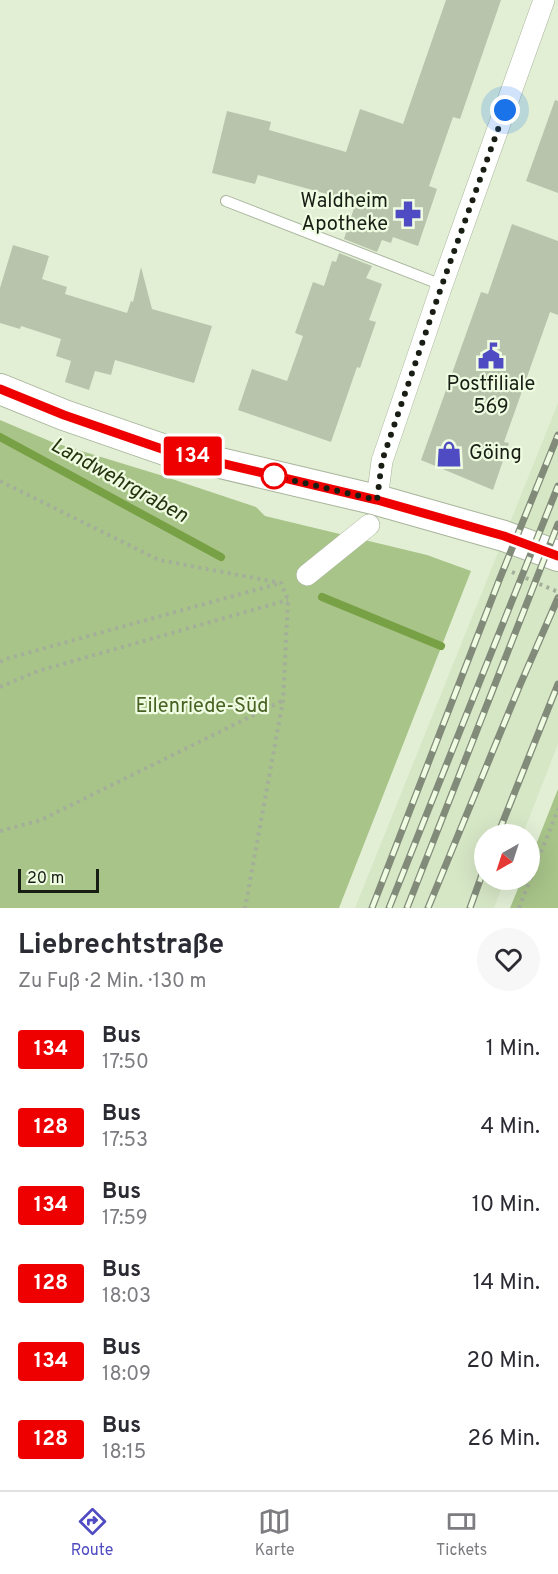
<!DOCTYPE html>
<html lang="de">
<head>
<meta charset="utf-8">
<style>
  :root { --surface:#fff; --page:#f7f7f7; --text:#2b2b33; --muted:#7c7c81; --line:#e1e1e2; --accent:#4f4bc2 }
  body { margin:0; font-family:Overpass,sans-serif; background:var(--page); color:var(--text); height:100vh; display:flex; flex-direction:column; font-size:22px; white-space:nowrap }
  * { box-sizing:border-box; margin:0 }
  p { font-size:20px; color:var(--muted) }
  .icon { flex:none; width:33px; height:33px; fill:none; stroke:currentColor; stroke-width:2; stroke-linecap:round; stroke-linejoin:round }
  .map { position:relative; height:908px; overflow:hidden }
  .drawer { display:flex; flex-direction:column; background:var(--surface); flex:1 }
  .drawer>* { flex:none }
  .badge { padding:0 12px; border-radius:4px; font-size:21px; line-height:39px }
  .needle { width:39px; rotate:219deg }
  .fabs { position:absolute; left:474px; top:824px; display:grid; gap:12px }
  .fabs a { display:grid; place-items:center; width:66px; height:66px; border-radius:50%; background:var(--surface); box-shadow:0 6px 24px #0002; font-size:30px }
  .scale { position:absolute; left:18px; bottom:15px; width:81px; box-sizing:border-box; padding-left:6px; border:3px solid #191e15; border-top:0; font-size:16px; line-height:21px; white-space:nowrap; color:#191e15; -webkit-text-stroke:4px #effce2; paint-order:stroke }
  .you { position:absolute; width:30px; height:30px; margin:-15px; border:4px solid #fff; border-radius:50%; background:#1a73e8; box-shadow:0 0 0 9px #1a73e833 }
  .map>.badge { position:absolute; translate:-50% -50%; box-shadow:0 0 0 3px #fff }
  .round { display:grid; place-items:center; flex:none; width:63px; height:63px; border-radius:32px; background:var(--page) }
  .summary { display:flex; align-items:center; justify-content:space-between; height:102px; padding:0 18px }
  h1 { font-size:28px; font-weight:700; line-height:45px }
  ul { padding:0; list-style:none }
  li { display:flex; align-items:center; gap:18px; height:78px; padding:0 18px }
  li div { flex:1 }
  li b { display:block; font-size:22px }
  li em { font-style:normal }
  li .badge { min-width:66px; font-weight:700; text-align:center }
  .tab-bar { display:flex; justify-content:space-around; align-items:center; height:84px; border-top:2px solid var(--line); background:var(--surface); font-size:16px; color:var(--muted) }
  .tab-bar a { display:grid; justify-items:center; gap:3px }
  .tab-bar .active { color:var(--accent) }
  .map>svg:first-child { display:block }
</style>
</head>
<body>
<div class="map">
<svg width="558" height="908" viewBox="0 0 558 908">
  <rect width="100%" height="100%" fill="#e2efd5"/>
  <path fill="#d6e7c6" d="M558,403V744L523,834H484V879H505L494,908H355Z"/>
  <g fill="#a8c489">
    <path d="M0,420L52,442L160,475L256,507L265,516L427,555L471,571L339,908H0Z"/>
    <path d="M558,789V908H510L522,879H530V860Z"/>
  </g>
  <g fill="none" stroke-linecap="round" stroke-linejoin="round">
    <g stroke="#78a044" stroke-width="8">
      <path d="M0,437L221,557"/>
      <path d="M322,597L441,646"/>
    </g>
  </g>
  <g fill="#b8c5ac">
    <path d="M446,0H501L460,119L453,117L429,186L437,189L418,246L393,237L391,243L382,240L377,252L344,239L356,202L258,175L255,184L212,173L227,111L271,122L269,130L346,152L360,109L403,124Z"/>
    <path d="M555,100L558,101V193L526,181Z"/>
    <path d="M512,224L558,241V315L550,312L504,442L509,443L493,490L421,460L481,292L488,294Z"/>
    <path d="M13,245L49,256L42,279L67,287L65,294L127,313L131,301L133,302L141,267L152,309L212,326L194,383L115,360L111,375L95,371L89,390L65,382L71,361L56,356L61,339L21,326L20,329L0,323V288Z"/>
    <path d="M339,253L372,266L366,278L382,284L369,320L376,322L360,368L357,367L331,442L238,410L252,369L287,381L303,336L295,333L313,282L324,286L332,261L336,262Z"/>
  </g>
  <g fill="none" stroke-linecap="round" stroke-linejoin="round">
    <g stroke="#a8b59c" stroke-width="12">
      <path id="lane" d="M226,201L442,285"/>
    </g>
    <g stroke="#a8b59c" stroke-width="22">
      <g id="street">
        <path d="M377,500L382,461L442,285L544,0"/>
        <path d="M307,575L369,525"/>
      </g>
    </g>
    <g stroke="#a8b59c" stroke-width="32">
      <path id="secondary" d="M0,389L64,415L165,450L377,500L504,536L558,556"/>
    </g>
    <g stroke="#a4af9a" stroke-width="4" stroke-dasharray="3 4.5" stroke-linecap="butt">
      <path d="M0,481L159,560L281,583L288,600L283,701L245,908"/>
      <path d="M512,572L558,592"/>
      <path d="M0,662L9,658L277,584"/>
      <path d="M0,687L38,671L288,600"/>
      <path d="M0,831L41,820L282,701"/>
      <path d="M519,908L558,809"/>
    </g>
    <use href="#lane" stroke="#fff" stroke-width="10"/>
    <use href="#street" stroke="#fff" stroke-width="21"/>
    <use href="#secondary" stroke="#fff" stroke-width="30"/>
    <g stroke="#828b7a" stroke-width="7">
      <g id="rail">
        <path d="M498,834L558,684"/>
        <path d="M372,908L500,578L558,435"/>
        <path d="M389,908L558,486"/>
        <path d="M407,908L558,524"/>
        <path d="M428,908L520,685L558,598"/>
        <path d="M470,908L484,869"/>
      </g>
    </g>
    <use href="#rail" stroke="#effce2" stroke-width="4.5" stroke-dasharray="14" stroke-linecap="butt"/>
  </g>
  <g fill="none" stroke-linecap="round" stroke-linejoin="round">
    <g stroke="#fff" stroke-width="14">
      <path id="line" d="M0,389L64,415L165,450L377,500L504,536L558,556"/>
    </g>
    <use href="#line" stroke="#e00" stroke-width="9"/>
    <path stroke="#191e15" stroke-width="6" stroke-dasharray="0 10.8" d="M274,476L377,500L382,461L442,285L505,110"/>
  </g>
  <defs>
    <g id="pharmacy-bare" transform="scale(2.07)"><path d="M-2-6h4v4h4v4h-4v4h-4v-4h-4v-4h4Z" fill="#4f4bc2" stroke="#effce2" stroke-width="2.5" paint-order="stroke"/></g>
    <g id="civic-bare" transform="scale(2.07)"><path d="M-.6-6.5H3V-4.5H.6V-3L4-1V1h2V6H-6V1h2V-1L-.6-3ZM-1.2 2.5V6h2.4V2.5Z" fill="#4f4bc2" stroke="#effce2" stroke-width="2.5" paint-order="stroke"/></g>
    <g id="shop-bare" transform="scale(2.07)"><path d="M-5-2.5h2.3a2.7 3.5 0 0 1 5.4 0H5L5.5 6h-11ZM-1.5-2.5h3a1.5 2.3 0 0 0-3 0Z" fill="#4f4bc2" stroke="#effce2" stroke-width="2.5" paint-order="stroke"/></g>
  </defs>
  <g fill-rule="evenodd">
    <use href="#pharmacy-bare" x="408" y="214"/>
    <use href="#civic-bare" x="491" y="356"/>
    <use href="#shop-bare" x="449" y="454"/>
  </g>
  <circle fill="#fff" stroke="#e00" stroke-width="3" cx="274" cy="476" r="12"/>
  <g text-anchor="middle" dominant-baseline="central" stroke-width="4.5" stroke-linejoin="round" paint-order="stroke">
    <g font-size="20" fill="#191e15" stroke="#effce2" text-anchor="end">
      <text x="388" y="202">Waldheim<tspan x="388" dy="23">Apotheke</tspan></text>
      <text x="491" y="385" text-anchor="middle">Postfiliale<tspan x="491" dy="23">569</tspan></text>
      <text x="469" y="454" text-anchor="start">Göing</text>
    </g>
    <g font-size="20" fill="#466121" stroke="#effce2">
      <text x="202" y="707">Eilenriede-Süd</text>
    </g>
    <g font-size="21" font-style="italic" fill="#25350e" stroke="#effce2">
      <text transform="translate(119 481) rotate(29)">Landwehrgraben</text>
    </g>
  </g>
</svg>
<div class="fabs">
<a><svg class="needle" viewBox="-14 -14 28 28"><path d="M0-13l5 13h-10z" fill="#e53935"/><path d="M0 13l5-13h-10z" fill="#7c7c81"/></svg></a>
</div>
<div class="scale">20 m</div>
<div class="you" style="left:505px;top:110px"></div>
<b class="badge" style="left:193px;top:456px;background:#e00;color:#fff">134</b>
</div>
<section class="drawer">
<div class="summary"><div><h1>Liebrechtstraße</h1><p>Zu Fuß · 2 Min. · 130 m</p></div><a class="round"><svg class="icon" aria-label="heart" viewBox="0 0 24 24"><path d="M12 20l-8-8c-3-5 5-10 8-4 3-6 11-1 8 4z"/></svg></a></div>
<ul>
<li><span class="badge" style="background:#e00;color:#fff">134</span><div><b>Bus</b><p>17:50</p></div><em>1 Min.</em></li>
<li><span class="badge" style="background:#e00;color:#fff">128</span><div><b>Bus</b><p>17:53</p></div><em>4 Min.</em></li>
<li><span class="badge" style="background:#e00;color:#fff">134</span><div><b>Bus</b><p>17:59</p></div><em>10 Min.</em></li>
<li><span class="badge" style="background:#e00;color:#fff">128</span><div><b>Bus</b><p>18:03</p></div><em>14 Min.</em></li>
<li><span class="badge" style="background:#e00;color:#fff">134</span><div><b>Bus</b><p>18:09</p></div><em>20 Min.</em></li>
<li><span class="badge" style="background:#e00;color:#fff">128</span><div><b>Bus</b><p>18:15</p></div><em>26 Min.</em></li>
</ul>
</section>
<nav class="tab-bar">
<a class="active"><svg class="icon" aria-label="directions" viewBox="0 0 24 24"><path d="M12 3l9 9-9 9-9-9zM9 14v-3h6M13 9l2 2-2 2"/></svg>Route</a>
<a><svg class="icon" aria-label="map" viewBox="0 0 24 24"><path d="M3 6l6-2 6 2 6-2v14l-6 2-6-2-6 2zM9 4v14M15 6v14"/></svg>Karte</a>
<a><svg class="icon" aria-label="tickets" viewBox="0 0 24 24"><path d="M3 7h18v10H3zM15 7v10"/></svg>Tickets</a>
</nav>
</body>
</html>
